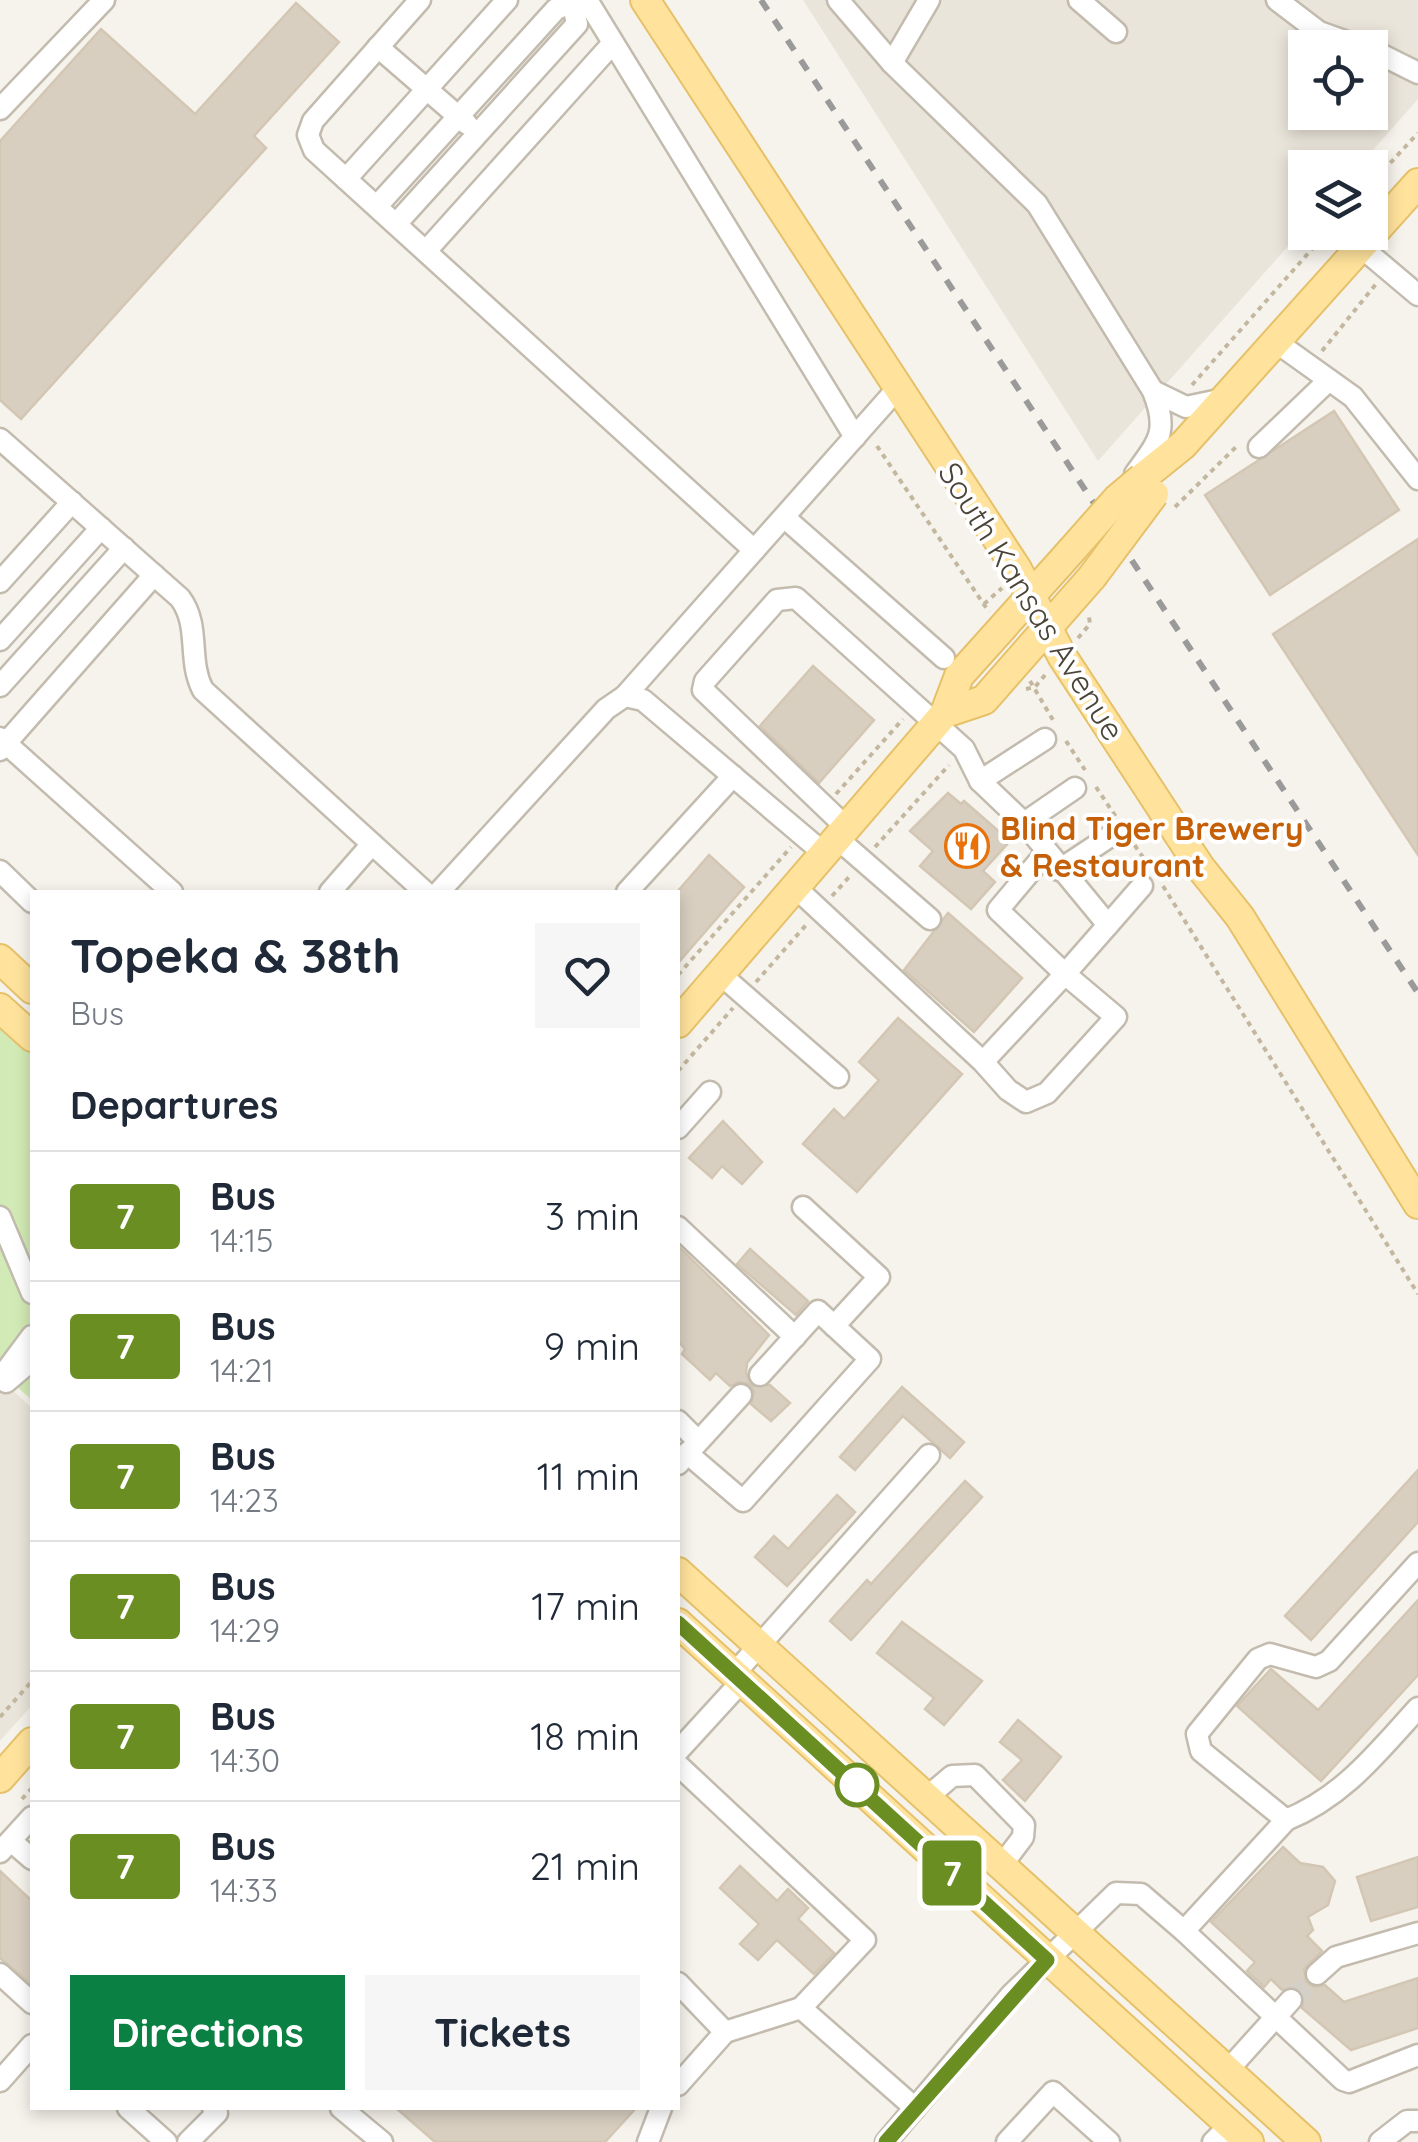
<!DOCTYPE html>
<html lang="en">
<head>
<meta charset="utf-8">
<style>
  :root { --surface:#fff; --page:#f6f6f7; --text:#1f2937; --muted:#747a83; --line:#e0e1e3; --accent:#0b8043 }
  body { margin:0; font-family:Quicksand,sans-serif; background:var(--page); color:var(--text); height:100vh; display:flex; flex-direction:column; font-size:38px; white-space:nowrap }
  * { box-sizing:border-box; margin:0 }
  p { font-size:32px; color:var(--muted) }
  .icon { flex:none; width:55px; height:55px; fill:none; stroke:currentColor; stroke-width:2; stroke-linecap:round; stroke-linejoin:round }
  .map { position:relative; flex:1; overflow:hidden }
  .sheet { position:absolute; left:30px; top:890px; width:650px; height:1220px; display:flex; flex-direction:column; background:var(--surface); border-radius:0px; box-shadow:0 5px 15px #0003 }
  .sheet>* { flex:none }
  .badge { padding:0 20px; border-radius:8px; font-size:35px; line-height:65px }
  .controls { position:absolute; left:1288px; top:30px; display:grid; gap:20px }
  .controls a { display:grid; place-items:center; width:100px; height:100px; border-radius:0px; background:var(--surface); box-shadow:0 5px 15px #0003; font-size:50px }
  .map>.badge { position:absolute; translate:-50% -50%; box-shadow:0 0 0 5px #fff }
  h2 { padding:0 40px; font-size:38px; line-height:90px }
  .round { display:grid; place-items:center; flex:none; width:105px; height:105px; border-radius:0px; background:var(--page) }
  .head { display:flex; align-items:center; justify-content:space-between; height:170px; padding:0 40px }
  h1 { font-size:48px; font-weight:700; line-height:75px }
  .primary-button { display:flex; gap:20px; margin-top:auto; padding:20px 40px }
  .primary-button a { flex:1; height:115px; border-radius:0px; background:var(--accent); color:#fff; font-size:40px; font-weight:700; line-height:115px; text-align:center }
  .primary-button a+a { background:var(--page); color:var(--text) }
  ul { padding:0; list-style:none }
  li { display:flex; align-items:center; gap:30px; height:130px; padding:0 40px; border-top:2px solid var(--line) }
  li div { flex:1 }
  li b { display:block; font-size:38px }
  li em { font-style:normal }
  li .badge { min-width:110px; font-weight:700; text-align:center }
  .map>svg:first-child { display:block }
</style>
</head>
<body>
<div class="map">
<svg width="1418" height="2142" viewBox="0 0 1418 2142">
  <rect width="100%" height="100%" fill="#f6f3ec"/>
  <g fill="#eae5da" fill-rule="evenodd">
    <path d="M803,0H1418V99L1358,167L1305,168V227L1098,461ZM1305,48H1370V112H1305Z"/>
    <path d="M0,1379L32,1408V1705L0,1741Z"/>
  </g>
  <path fill="#d2eab5" d="M0,1009L32,1039V1400L0,1372Z"/>
  <g fill="#d8cfc1" stroke="#d3c7b4" stroke-width="2.5">
    <path d="M296,3L339,42L254,136L266,148L21,419L0,400V141L101,29L195,114Z"/>
    <path d="M1334,411L1399,510L1270,595L1205,495Z"/>
    <path d="M1418,539V855L1273,634Z"/>
    <path d="M813,666L874,720L819,783L760,726Z"/>
    <path d="M948,793L961,804L964,801L1010,841L983,871L995,882L971,909L920,866L933,851L910,831Z"/>
    <path d="M709,855L744,887L678,963V891Z"/>
    <path d="M948,913L1022,978L974,1032L904,970Z"/>
    <path d="M898,1018L962,1074L857,1192L803,1144L834,1109L844,1119L879,1080L859,1062Z"/>
    <path d="M723,1121L762,1162L742,1184L722,1166L712,1178L689,1158Z"/>
    <path d="M678,1246L769,1335L747,1363L746,1373L752,1386L770,1385L790,1403L771,1421L751,1404L754,1392L749,1384L738,1382L730,1386L716,1373L710,1380L682,1354L685,1349L678,1341Z"/>
    <path d="M750,1249L808,1301L796,1315L737,1264Z"/>
    <path d="M902,1387L964,1442L950,1458L903,1416L855,1470L840,1457Z"/>
    <path d="M1418,1470V1522L1311,1640L1285,1616Z"/>
    <path d="M965,1481L982,1497L851,1640L830,1621L867,1580L871,1584Z"/>
    <path d="M837,1495L855,1512L787,1586L755,1557L774,1536L788,1549Z"/>
    <path d="M1418,1600V1675L1321,1781L1237,1706L1271,1669L1318,1710Z"/>
    <path d="M902,1622L982,1681L944,1725L925,1709L934,1698L877,1653Z"/>
    <path d="M1018,1720L1061,1757L1025,1801L1003,1780L1022,1760L1000,1742Z"/>
    <path d="M1283,1847L1300,1863L1323,1867L1335,1881L1328,1905L1308,1917L1313,1930L1307,1936L1322,1951L1304,1969L1306,1982L1314,1987L1325,1985L1344,2002L1418,1978V2028L1351,2050L1302,2008L1304,1997L1299,1989L1282,1990L1271,1979L1264,1987L1247,1971L1255,1962L1211,1922Z"/>
    <path d="M1418,1857V1907L1371,1921L1357,1877Z"/>
    <path d="M740,1866L777,1901L788,1889L808,1908L798,1919L834,1953L814,1974L777,1940L758,1960L740,1944L759,1924L720,1888Z"/>
    <path d="M0,1871L32,1901V1985L0,1958Z"/>
    <path d="M396,2108H636L605,2142H435Z"/>
  </g>
  <g fill="none" stroke-linecap="round" stroke-linejoin="round">
    <path stroke="#d4d0c8" stroke-width="20" stroke-dasharray="20 10" stroke-linecap="butt" d="M1291,2000L1317,1974"/>
    <g stroke="#c2bbae" stroke-width="25">
      <g id="minor">
        <path d="M420,0L313,121L308,135L314,150L754,550"/>
        <path d="M587,0L855,437"/>
        <path d="M838,0L892,63L1037,204L1153,391C1169,431 1159,441 1135,474"/>
        <path d="M1079,0L1116,32"/>
        <path d="M1277,0L1319,32L1364,48"/>
        <path d="M378,47L467,124"/>
        <path d="M1370,49L1418,73"/>
        <path d="M892,63L929,0"/>
        <path d="M0,109L104,0"/>
        <path d="M346,179L507,0"/>
        <path d="M377,206L556,9L580,0"/>
        <path d="M396,224L577,24L573,5"/>
        <path d="M1361,247L1418,295"/>
        <path d="M426,251L613,43"/>
        <path d="M1276,342L1353,397L1418,479"/>
        <path d="M1153,391L1186,407L1224,399"/>
        <path d="M0,439L180,598C201,626 187,660 203,690L425,892"/>
        <path d="M1259,447L1329,380"/>
        <path d="M784,517L944,658"/>
        <path d="M0,582L72,502"/>
        <path d="M0,640L101,528"/>
        <path d="M0,686L124,548"/>
        <path d="M625,696L898,388"/>
        <path d="M0,738L172,892"/>
        <path d="M0,750L154,575"/>
        <path d="M980,781L1045,739"/>
        <path d="M1024,823L1075,788"/>
        <path d="M848,829L703,690L705,681L777,600L796,598L964,749L980,781L1024,823L1108,925L1065,974L998,910L1045,854"/>
        <path d="M839,840L930,919"/>
        <path d="M1059,870L1109,837"/>
        <path d="M0,871L32,902"/>
        <path d="M796,888L983,1062L1065,974L1116,1017L1047,1093L1026,1102L1008,1090L983,1062"/>
        <path d="M330,892L372,844"/>
        <path d="M439,892L606,709L625,696L643,700L826,855"/>
        <path d="M627,892L733,776"/>
        <path d="M1108,925L1142,886"/>
        <path d="M720,974L838,1077"/>
        <path d="M678,1128L710,1092"/>
        <path d="M803,1207L879,1277L834,1326"/>
        <path d="M0,1217L32,1293"/>
        <path d="M678,1227L795,1337"/>
        <path d="M0,1379L32,1336"/>
        <path d="M6,1382L32,1360"/>
        <path d="M678,1421L698,1441"/>
        <path d="M687,1453L743,1501L870,1359L818,1311L760,1375"/>
        <path d="M678,1464L741,1395"/>
        <path d="M734,1674L929,1455"/>
        <path d="M678,1751L742,1681"/>
        <path d="M678,1765L865,1940L801,2008"/>
        <path d="M926,1798L952,1776L975,1775L1024,1825L1023,1837L1001,1866"/>
        <path d="M1286,1820C1343,1797 1377,1753 1418,1708"/>
        <path d="M11,1841L32,1859"/>
        <path d="M0,1852L32,1817"/>
        <path d="M1184,1931L1343,2080L1349,2082L1418,2055"/>
        <path d="M0,1974L32,2003"/>
        <path d="M1317,1974L1336,1957L1418,1933"/>
        <path d="M678,1983L725,2032L678,2085"/>
        <path d="M725,2032L801,2008L915,2108"/>
        <path d="M1227,2071L1291,2000"/>
        <path d="M0,2081L32,2045"/>
        <path d="M128,2108L166,2142"/>
        <path d="M341,2108L382,2142"/>
        <path d="M188,2142L217,2113L213,2108"/>
        <path d="M648,2142L661,2108"/>
        <path d="M886,2142L1011,1995L1116,1893L1141,1894L1184,1931L1286,1820L1201,1751L1197,1734L1258,1659L1270,1654L1316,1667L1329,1661L1418,1563"/>
        <path d="M1007,2142L1053,2092L1109,2142"/>
        <path d="M1213,2142L1230,2125"/>
        <path d="M1380,2142L1407,2121H1418"/>
      </g>
    </g>
    <g stroke="#e6c16a" stroke-width="32">
      <g id="major">
        <path d="M645,0L1017,569L1062,656L1200,867L1240,917L1418,1204"/>
        <path d="M1142,478L1183,445L1418,183"/>
        <path d="M945,713L984,700L1092,577"/>
        <path d="M0,959L32,989"/>
        <path d="M0,1008L32,1037"/>
        <path d="M678,1023L945,713L959,676L1071,551"/>
        <path d="M678,1572L1306,2142"/>
        <path d="M678,1623L1249,2142"/>
        <path d="M0,1778L32,1742"/>
      </g>
    </g>
    <g stroke="#c4b79f" stroke-width="4" stroke-dasharray="5 5" stroke-linecap="butt">
      <path d="M1370,185L1418,133"/>
      <path d="M1322,351L1376,284"/>
      <path d="M1192,385L1327,232"/>
      <path d="M877,446L989,612"/>
      <path d="M1175,507L1239,444"/>
      <path d="M984,604L1002,588"/>
      <path d="M1078,638L1090,624L1089,617"/>
      <path d="M1030,681L1053,720"/>
      <path d="M1026,689L1035,687L1045,675"/>
      <path d="M1066,741L1085,770"/>
      <path d="M1096,787L1118,820"/>
      <path d="M836,794L903,719"/>
      <path d="M1129,837L1149,866"/>
      <path d="M875,847L949,765"/>
      <path d="M1163,886L1418,1294"/>
      <path d="M832,896L849,877"/>
      <path d="M678,975L791,847"/>
      <path d="M756,982L806,925"/>
      <path d="M678,1071L733,1008"/>
      <path d="M0,1717L32,1681"/>
      <path d="M22,1799L32,1788"/>
    </g>
    <use href="#minor" stroke="#fff" stroke-width="20"/>
    <use href="#major" stroke="#ffe39c" stroke-width="28"/>
    <path stroke="#9a9a9a" stroke-width="6" stroke-dasharray="12 12" stroke-linecap="butt" d="M761,0L1418,993"/>
    <g stroke="#e6c16a" stroke-width="32" stroke-linecap="butt">
      <g id="major-bridge">
        <path d="M1071,551L1117,499L1142,478"/>
        <path d="M1092,577L1154,494"/>
      </g>
    </g>
    <use href="#major-bridge" stroke="#ffe39c" stroke-width="28"/>
  </g>
  <g fill="none" stroke-linecap="round" stroke-linejoin="round">
    <g stroke="#fff" stroke-width="22">
      <path id="line" d="M678,1623L1047,1960L886,2142"/>
    </g>
    <use href="#line" stroke="#6b8e23" stroke-width="15"/>
  </g>
  <defs>
    <g id="restaurant-ring" transform="scale(2.25)"><circle r="9.5" fill="#fff" stroke="#e8710a" stroke-width="1.5"/><path d="M-5-6h1v4h1v-4h1v4h1v-4h1v5L-1.5 .5V6h-2V.5L-5-1ZM5-6V6H3V1.5H1.5Q1.5-4 5-6Z" fill="#e8710a"/></g>
  </defs>
  <g fill-rule="evenodd">
    <use href="#restaurant-ring" x="967" y="846"/>
  </g>
  <circle fill="#fff" stroke="#6b8e23" stroke-width="5" cx="857" cy="1785" r="20"/>
  <g text-anchor="middle" dominant-baseline="central" stroke-width="8" stroke-linejoin="round" paint-order="stroke">
    <g font-size="32" fill="#4b4439" stroke="#fff">
      <text transform="translate(1032 601) rotate(58)">South Kansas Avenue</text>
    </g>
    <g font-size="32" font-weight="bold" fill="#c56008" stroke="#fff" text-anchor="start">
      <text x="1000" y="828">Blind Tiger Brewery<tspan x="1000" dy="37">&amp; Restaurant</tspan></text>
    </g>
  </g>
</svg>
<div class="controls">
<a><svg class="icon" aria-label="locate" viewBox="0 0 24 24"><circle cx="12" cy="12" r="6"/><path d="M12 2v4M12 18v4M2 12h4M18 12h4"/></svg></a>
<a><svg class="icon" aria-label="layers" viewBox="0 0 24 24"><path d="M12 4l9 5-9 5-9-5zM3 14l9 5 9-5"/></svg></a>
</div>
<b class="badge" style="left:952px;top:1873px;background:#6b8e23;color:#fff">7</b>
<section class="sheet">
<div class="head"><div><h1>Topeka &amp; 38th</h1><p>Bus</p></div><a class="round"><svg class="icon" aria-label="heart" viewBox="0 0 24 24"><path d="M12 20l-8-8c-3-5 5-10 8-4 3-6 11-1 8 4z"/></svg></a></div>
<h2>Departures</h2>
<ul>
<li><span class="badge" style="background:#6b8e23;color:#fff">7</span><div><b>Bus</b><p>14:15</p></div><em>3 min</em></li>
<li><span class="badge" style="background:#6b8e23;color:#fff">7</span><div><b>Bus</b><p>14:21</p></div><em>9 min</em></li>
<li><span class="badge" style="background:#6b8e23;color:#fff">7</span><div><b>Bus</b><p>14:23</p></div><em>11 min</em></li>
<li><span class="badge" style="background:#6b8e23;color:#fff">7</span><div><b>Bus</b><p>14:29</p></div><em>17 min</em></li>
<li><span class="badge" style="background:#6b8e23;color:#fff">7</span><div><b>Bus</b><p>14:30</p></div><em>18 min</em></li>
<li><span class="badge" style="background:#6b8e23;color:#fff">7</span><div><b>Bus</b><p>14:33</p></div><em>21 min</em></li>
</ul>
<div class="primary-button"><a>Directions</a><a>Tickets</a></div>
</section>
</div>
</body>
</html>
